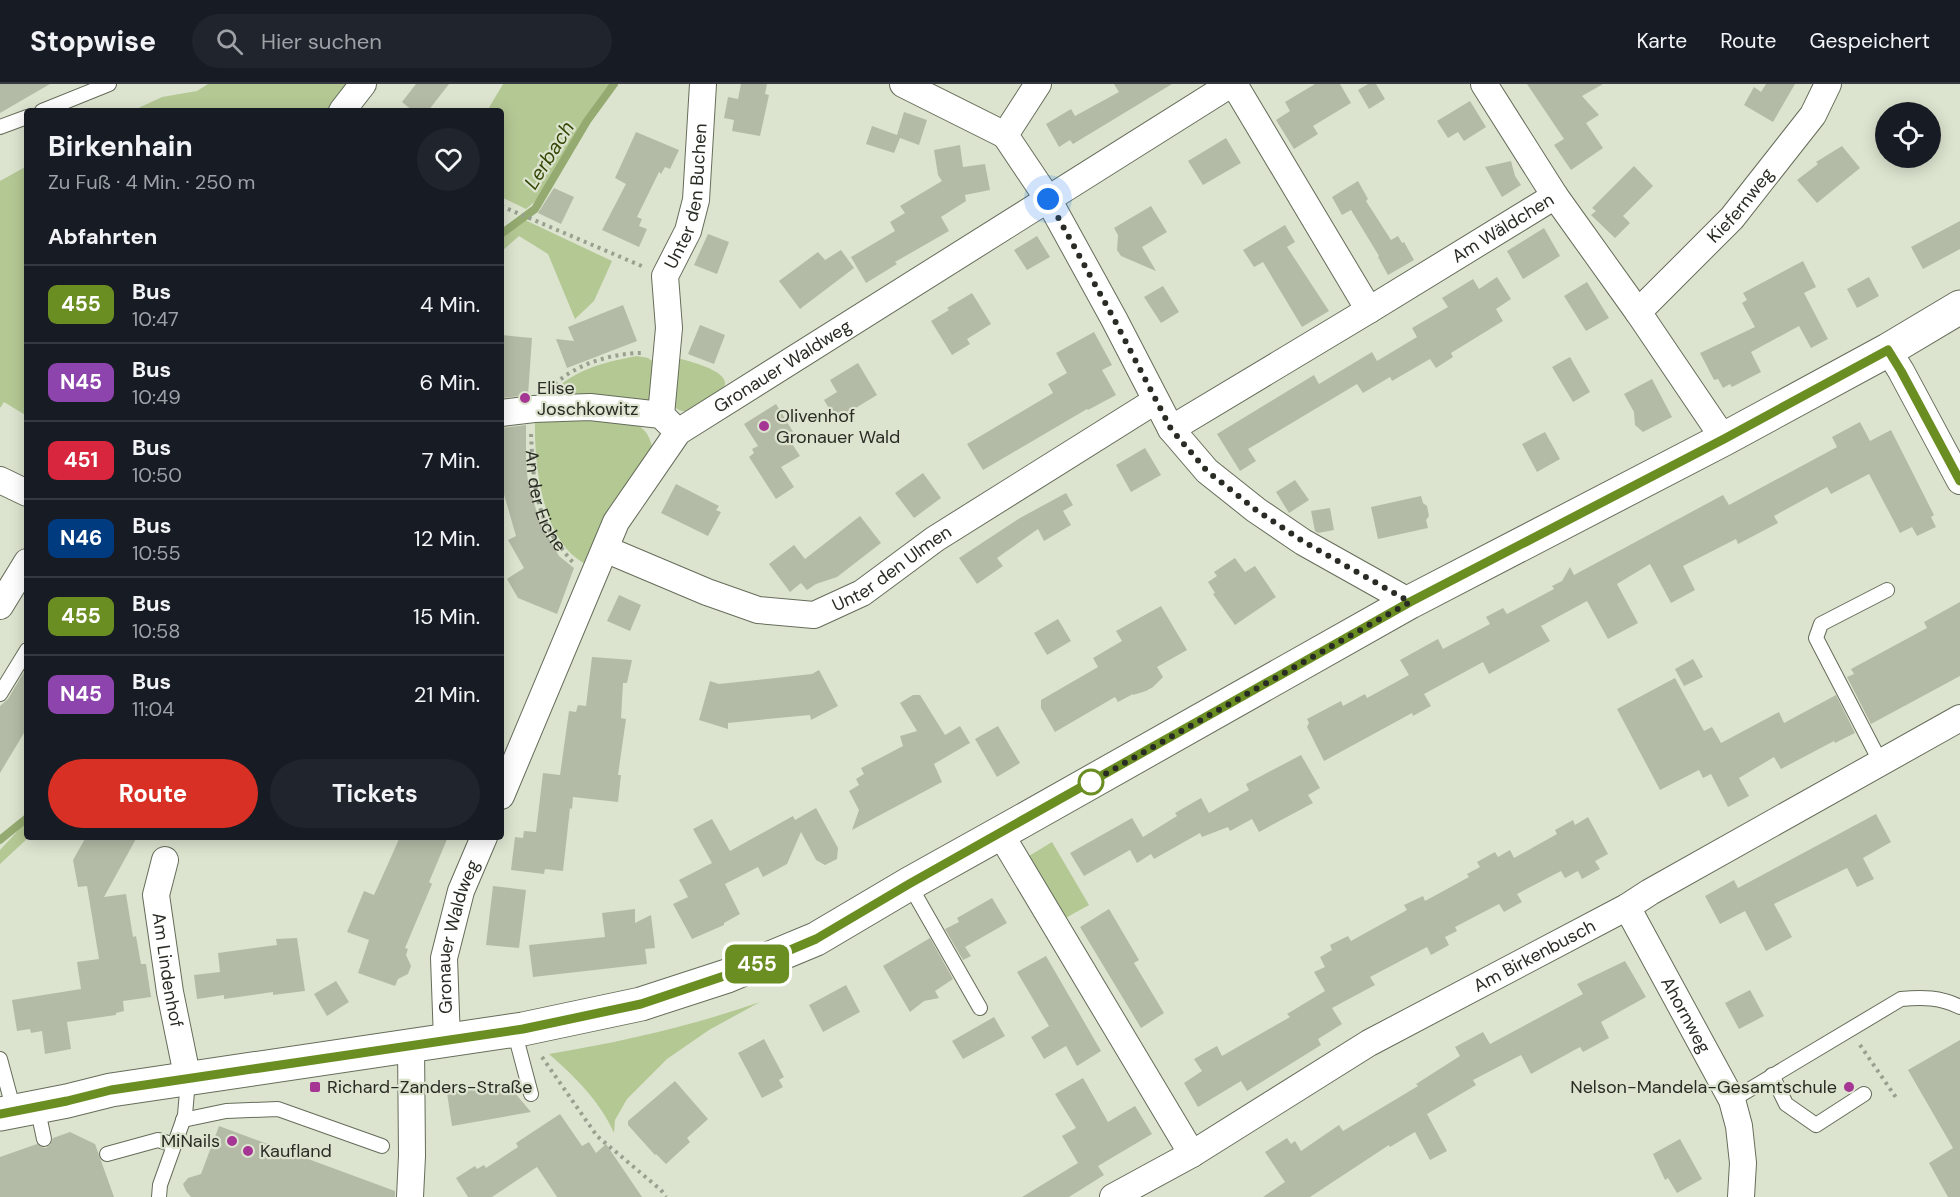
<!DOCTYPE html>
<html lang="de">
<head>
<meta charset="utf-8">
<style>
  :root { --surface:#171b24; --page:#20242c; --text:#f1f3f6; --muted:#9ea1a6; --line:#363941; --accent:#d93025 }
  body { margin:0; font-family:"DM Sans",sans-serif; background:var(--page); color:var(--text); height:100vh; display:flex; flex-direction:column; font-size:22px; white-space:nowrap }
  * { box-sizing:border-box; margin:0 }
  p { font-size:20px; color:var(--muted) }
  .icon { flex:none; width:33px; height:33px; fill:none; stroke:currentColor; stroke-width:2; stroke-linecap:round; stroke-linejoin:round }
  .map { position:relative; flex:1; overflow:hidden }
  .panel { position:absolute; left:24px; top:24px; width:480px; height:732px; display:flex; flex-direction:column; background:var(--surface); border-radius:6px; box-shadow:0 3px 15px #0003 }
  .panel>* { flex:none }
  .badge { padding:0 12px; border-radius:9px; font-size:21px; line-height:39px }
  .tools { position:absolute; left:1875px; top:18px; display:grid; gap:12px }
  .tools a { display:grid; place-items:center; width:66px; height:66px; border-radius:50%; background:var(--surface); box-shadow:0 3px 15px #0003; font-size:30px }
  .you { position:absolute; width:30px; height:30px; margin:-15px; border:4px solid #fff; border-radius:50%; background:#1a73e8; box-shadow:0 0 0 9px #1a73e833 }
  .map>.badge { position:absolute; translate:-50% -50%; box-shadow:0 0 0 3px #fff }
  h2 { padding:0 24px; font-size:22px; line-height:54px }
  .round { display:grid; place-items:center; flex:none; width:63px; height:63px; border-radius:32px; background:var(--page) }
  .summary { display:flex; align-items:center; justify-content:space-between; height:102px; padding:0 24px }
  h1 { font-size:28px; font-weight:700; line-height:45px }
  .primary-button { display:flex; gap:12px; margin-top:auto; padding:12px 24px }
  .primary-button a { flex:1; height:69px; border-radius:36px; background:var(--accent); color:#fff; font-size:24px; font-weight:700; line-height:69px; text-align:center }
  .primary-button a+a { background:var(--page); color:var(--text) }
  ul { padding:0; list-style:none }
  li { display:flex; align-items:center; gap:18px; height:78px; padding:0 24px; border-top:2px solid var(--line) }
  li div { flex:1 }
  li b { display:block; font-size:22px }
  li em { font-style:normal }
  li .badge { min-width:66px; font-weight:700; text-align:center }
  header { display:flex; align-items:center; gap:36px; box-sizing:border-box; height:84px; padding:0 30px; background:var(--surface); border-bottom:2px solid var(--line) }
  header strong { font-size:28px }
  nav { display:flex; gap:33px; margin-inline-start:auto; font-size:21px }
  .search { width:420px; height:54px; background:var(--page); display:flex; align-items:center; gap:15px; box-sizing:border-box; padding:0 21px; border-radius:33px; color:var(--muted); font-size:22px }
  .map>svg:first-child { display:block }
</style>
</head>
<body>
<header>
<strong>Stopwise</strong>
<div class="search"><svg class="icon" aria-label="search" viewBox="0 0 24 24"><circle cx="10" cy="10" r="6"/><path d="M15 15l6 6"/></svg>Hier suchen</div>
<nav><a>Karte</a><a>Route</a><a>Gespeichert</a></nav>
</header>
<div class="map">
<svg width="1960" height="1113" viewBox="0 0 1960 1113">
  <rect width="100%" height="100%" fill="#dce4cf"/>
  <g fill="#b4c894">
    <path d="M208,0H349L327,27H132L162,13L197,7Z"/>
    <path d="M503,0H610C604,7 598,15 593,23C571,57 560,100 526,125L501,113V27H487Z"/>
    <path d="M27,82V332L4,318L0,324V97Z"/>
    <path d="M525,136L612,177L594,217L575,235L548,170L519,152L501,168V154Z"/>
    <path d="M637,272L648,274L656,280L650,319L545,315C572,286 600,279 637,272Z"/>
    <path d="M681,275C692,278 741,290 720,308C716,311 711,313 707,315C701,319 693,326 686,327C681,328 677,325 673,322L677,277Z"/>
    <path d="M621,334C638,340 649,345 652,364L590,482C542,463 534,381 535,337Z"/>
    <path d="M27,737V753H29L0,780V766Z"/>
    <path d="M1052,758L1089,821L1060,837L1024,775Z"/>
    <path d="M760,918L709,946L667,975L627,1015L615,1036L614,1049C600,1017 575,993 549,970C621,958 692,942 760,918Z"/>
  </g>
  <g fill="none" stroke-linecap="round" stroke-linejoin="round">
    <g stroke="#94aa70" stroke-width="8">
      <path d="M501,150L535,125L587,37L614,0"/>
      <path d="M0,756L27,734"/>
    </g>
  </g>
  <g fill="#b3bba6">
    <path d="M0,0H50L0,29Z"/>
    <path d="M416,0H449L428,27H413L402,18Z"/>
    <path d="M741,0H767L765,10L769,11L760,52L732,47L734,36L724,34L728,13L738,15Z"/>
    <path d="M1114,0H1172L1073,60L1070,56L1059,63L1046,40L1071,25L1075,32L1119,8Z"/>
    <path d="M1315,0H1340L1351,19L1313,42L1318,50L1294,65L1276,36L1290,27L1285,18Z"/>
    <path d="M1368,0H1376L1385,15L1369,25L1358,6Z"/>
    <path d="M1527,0H1603L1582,12L1599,31L1586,39L1603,64L1571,86L1554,61L1564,55Z"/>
    <path d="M1766,0H1795L1773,38L1744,21L1754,3L1761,8Z"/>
    <path d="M1470,17L1486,43L1464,57L1458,48L1448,54L1437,37Z"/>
    <path d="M904,28L927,36L919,61L900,54L894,69L866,60L872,42L897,51Z"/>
    <path d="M636,48L679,66L670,85L665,83L661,90L659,88L637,133L642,135L639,142L647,145L639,163L602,146L626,100L615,94Z"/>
    <path d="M1226,54L1241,79L1203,101L1188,77Z"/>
    <path d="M960,61L963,83L985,80L990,106L965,111L966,117L941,133L949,147L895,178L897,180L866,199L851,173L895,147L890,138L905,129L900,122L942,97L938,91L934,66Z"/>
    <path d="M1842,62L1860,84L1817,119L1797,96L1818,80L1816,78Z"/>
    <path d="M1511,77L1515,92L1521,101L1502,113L1485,83Z"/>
    <path d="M1634,82L1653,102L1623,132L1630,139L1615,154L1591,131L1596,127L1592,124Z"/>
    <path d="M1358,97L1368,115L1366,117L1391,156L1398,152L1402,159L1404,158L1414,176L1388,191L1378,173L1379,172L1351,126L1342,131L1332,113Z"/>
    <path d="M554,104L574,113L561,140L538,129Z"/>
    <path d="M1151,122L1167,148L1142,163L1156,187L1121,172L1117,166L1118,151L1114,144Z"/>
    <path d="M1960,137V165L1923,185L1911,163Z"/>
    <path d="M1285,141L1295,158L1287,163L1329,227L1302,243L1263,178L1254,183L1243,166Z"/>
    <path d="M1544,144L1560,172L1523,195L1507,167Z"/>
    <path d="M708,150L729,158L717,190L694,181Z"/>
    <path d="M1037,152L1050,173L1027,186L1014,166Z"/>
    <path d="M841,166L854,184L800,225L779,197L818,168L825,176Z"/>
    <path d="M1803,177L1816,203L1804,209L1828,255L1811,264L1799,242L1751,268L1761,288L1732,303L1730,300L1723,304L1718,295L1714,296L1700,269L1755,243L1742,219L1747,216L1743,209Z"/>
    <path d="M1497,193L1511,215L1496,225L1503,237L1451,269L1453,273L1436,284L1430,275L1392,297L1390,293L1363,309L1357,300L1248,365L1256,377L1240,387L1217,350L1314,291L1319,300L1372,268L1377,277L1417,253L1412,244L1448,223L1442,214L1473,195L1479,205Z"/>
    <path d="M1869,193L1879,212L1857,224L1847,205Z"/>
    <path d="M1587,198L1609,234L1586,247L1564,212Z"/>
    <path d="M1163,202L1179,228L1161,239L1144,213Z"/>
    <path d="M972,209L991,240L967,255L970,260L952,271L931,237L949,226L947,224Z"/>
    <path d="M623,221L637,257L567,284L556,255L574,257L568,243Z"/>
    <path d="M700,241L725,251L714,280L688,270Z"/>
    <path d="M1094,248L1112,281L1102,286L1116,311L1088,326L1087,325L983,386L967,360L1053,309L1048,300L1067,289L1056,269Z"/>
    <path d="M501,251L532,254L528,311L502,314L504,296L501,295Z"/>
    <path d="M1570,273L1590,308L1573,318L1552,283Z"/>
    <path d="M858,279L877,311L836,336L824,316L837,308L830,296Z"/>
    <path d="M1652,295L1672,333L1643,348L1635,341L1634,328L1624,310Z"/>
    <path d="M776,320L795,351L789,355L800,372L781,383L794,403L776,415L749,373L754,369L752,365L758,362L744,340Z"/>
    <path d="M1860,338L1870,357L1891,346L1934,431L1931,433L1936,443L1917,452L1912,443L1900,449L1869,390L1831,410L1827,403L1774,432L1778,439L1738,460L1736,455L1683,482L1695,506L1671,519L1650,480L1617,500L1638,539L1608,555L1587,517L1541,542L1550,557L1489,590L1483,578L1424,610L1431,622L1413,632L1412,629L1324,677L1307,643L1309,639L1307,635L1341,617L1343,622L1365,610L1367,614L1409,591L1400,576L1438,555L1443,565L1490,540L1486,533L1503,524L1507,530L1554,505L1552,502L1562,497L1570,483L1574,491L1723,411L1729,421L1837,363L1832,353Z"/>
    <path d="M526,341V379L528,398L540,439L559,472L574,484L557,530L518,514L507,495L524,484L508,456L516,452L501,400V344Z"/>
    <path d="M1545,348L1560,375L1537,388L1522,360Z"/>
    <path d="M1145,364L1161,391L1131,408L1116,381Z"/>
    <path d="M923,389L941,414L914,434L895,409Z"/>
    <path d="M1295,396L1309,416L1289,429L1276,408Z"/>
    <path d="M676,400L719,422L716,426L721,428L708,452L661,429Z"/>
    <path d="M1066,409L1073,421L1063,427L1071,441L1044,457L1038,445L997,474L1003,482L977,500L959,474L1020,434Z"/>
    <path d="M1421,412L1423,419L1427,422L1429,432L1426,436L1428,444L1378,455L1371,423Z"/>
    <path d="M1330,424L1334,446L1318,449L1315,447L1311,427Z"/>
    <path d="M860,432L881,459L837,493L816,500L807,506L801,499L790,508L769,480L794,461L805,475Z"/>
    <path d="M1235,474L1245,488L1255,482L1276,513L1235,541L1213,510L1215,509L1208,498L1217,492L1214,488Z"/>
    <path d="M619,511L641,521L630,547L607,537Z"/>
    <path d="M1960,518V592L1871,640L1847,593L1854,590L1851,585L1927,544L1924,538Z"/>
    <path d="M1161,522L1187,566L1157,583L1163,593L1153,603L1146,607L1133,611V610L1118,618L1115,613L1055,648L1041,624V616L1098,583L1093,574L1122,557L1116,547Z"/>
    <path d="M1058,535L1071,557L1047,571L1034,549Z"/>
    <path d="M592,573L632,576L627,599H623L621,634L626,635L618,691H621L618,718L573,713L572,725L570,724L563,787L545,785L544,790L511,786L515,753L523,754L524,747L536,748L543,689L560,691L569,627L576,628L578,621L586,622Z"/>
    <path d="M1693,575L1703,593L1684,602L1675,585Z"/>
    <path d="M27,583V644L0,689V622L8,615Z"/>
    <path d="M819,586L838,622L811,636L810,631L758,636L728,639V645L699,636L710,597L719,600L812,590Z"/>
    <path d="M1675,594L1704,647L1712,643L1721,659L1779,628L1784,639L1836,611L1855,649L1835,659L1834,657L1781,685L1774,673L1739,694L1749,712L1728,723L1711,690L1703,694L1699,686L1660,706L1617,625Z"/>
    <path d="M913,611H920L945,651L960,642L970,659L934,680L942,698L852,746L859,726L849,707L859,701L856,695L864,690L861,684L903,662L900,652L917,647L900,619Z"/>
    <path d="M998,642L1020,679L997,693L975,655Z"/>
    <path d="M1301,671L1320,704L1308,711L1313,719L1259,748L1252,735L1230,747L1228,743L1202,753L1200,749L1154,775L1151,770L1137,779L1130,766L1084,792L1070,769L1132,734L1143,753L1177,732L1175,729L1201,714L1209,729L1249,706L1246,700Z"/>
    <path d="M816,724L838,764L837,775L825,781L816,776L801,748L787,780L763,793L758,783L725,800L740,830L724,839V841L692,855L673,820L688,813L679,796L712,779L693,745L712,735L730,767L793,732L795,736Z"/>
    <path d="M1876,730L1891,758L1863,774L1874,795L1857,803L1847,784L1774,820L1792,853L1766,867L1745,827L1720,840L1705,812L1734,796L1738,804Z"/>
    <path d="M1588,733L1608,770L1595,777L1600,785L1582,795L1578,787L1565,794L1561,787L1517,810L1522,818L1504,828L1499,820L1455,843L1457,847L1445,853L1449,861L1431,871L1427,863L1370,893L1375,901L1332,924L1342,940L1318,955L1321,961L1247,1007L1241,997L1198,1023L1184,999L1202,987L1194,975L1217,962L1222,972L1290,933L1287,930L1325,907L1314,888L1325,883L1320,873L1332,866L1330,861L1348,852L1351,857L1407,826L1404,821L1423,812L1425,817L1469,793L1467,790L1480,783L1477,778L1495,768L1498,773L1510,766L1514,774L1557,750L1555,746L1573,736L1575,741Z"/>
    <path d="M86,753H137L104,813L126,810L133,853L136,852L141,880H146L151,913L123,917L124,927L116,929V931L67,938L71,965L45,970L42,947L31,949L30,945L17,947L12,916L81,905L77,878L99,875L87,802L78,803L73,776Z"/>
    <path d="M400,753H448L429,798L432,800L405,864L408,865L406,871L411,882L408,890L398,895L395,902L358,889L369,856L347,848L364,807L374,811Z"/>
    <path d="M493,802L526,806L519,864L486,861Z"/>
    <path d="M992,814L1007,839L965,863L971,872L963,876L945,845L959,838L957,834Z"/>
    <path d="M635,825V839L651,831L655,864L645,865L647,880L533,893L529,861L605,853L602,829Z"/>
    <path d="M1109,825L1139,876L1134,879L1164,929L1141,944L1080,843Z"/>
    <path d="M297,854L305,907L273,911V908L224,915V911L197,915L194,891L220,888L218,869L277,861L276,855Z"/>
    <path d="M930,854L953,895L935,907L939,914L924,917L910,928L883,882Z"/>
    <path d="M1046,872L1101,967L1077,982L1066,962L1044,975L1031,953L1049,942L1017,888Z"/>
    <path d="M1625,877L1646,913L1601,938L1609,954L1583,968L1580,963L1531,990L1521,971L1473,996L1476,1001L1427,1030L1447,1067L1430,1076L1415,1048L1390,1063L1389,1061L1310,1113H1263L1285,1098L1265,1068L1287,1054L1291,1060L1295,1057L1301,1067L1339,1041L1343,1047L1418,1002L1416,1000L1460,972L1455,963L1483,948L1490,960L1583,910L1577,900Z"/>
    <path d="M336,897L349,918L327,932L314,910Z"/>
    <path d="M846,901L860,928L823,948L809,921Z"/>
    <path d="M1750,906L1764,932L1739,945L1725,919Z"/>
    <path d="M994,933L1005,952L963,975L952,957Z"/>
    <path d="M764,955L784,993L779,996L783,1003L762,1014L738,969Z"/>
    <path d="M1960,956V1113H1948L1929,1079L1953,1064L1908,986Z"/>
    <path d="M1083,994L1108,1038L1135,1022L1152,1050L1098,1082L1104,1091L1069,1113H1022L1078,1079L1062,1052L1076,1044L1055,1010Z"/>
    <path d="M675,997L708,1035L687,1054L690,1058L666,1080L656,1070L655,1071L628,1041V1037Z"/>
    <path d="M512,999L514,1008L531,1028L452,1042L447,1009Z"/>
    <path d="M560,1030L582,1062L589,1058L596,1069L606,1060L642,1113H557L537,1083L492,1113H468L456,1094L475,1082L477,1085L484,1081L486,1084L518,1063L516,1059Z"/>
    <path d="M219,1042L395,1107V1113H191L186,1107L183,1100L188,1094L201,1090Z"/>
    <path d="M70,1048L95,1060L114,1113H0V1073L37,1060L41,1063L46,1064L50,1061L53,1054Z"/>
    <path d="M1680,1055L1702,1095L1677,1109L1668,1094L1665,1096L1653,1070Z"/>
  </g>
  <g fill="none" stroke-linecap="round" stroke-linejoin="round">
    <g stroke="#656d5a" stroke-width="16">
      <g id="lane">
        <path d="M42,27L109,0"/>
        <path d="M0,43L27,33"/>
        <path d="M0,610L27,566"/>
        <path d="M1881,679L1816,554L1821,540L1887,506"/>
        <path d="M909,800L980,924"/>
        <path d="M514,946L531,1010"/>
        <path d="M0,975L14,1027"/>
        <path d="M1772,991L1786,1020L1816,1041L1864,1010"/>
        <path d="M1732,1016L1901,915C1922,913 1941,913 1960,923"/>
        <path d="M37,1022L44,1055"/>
        <path d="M183,1036L226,1027L278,1025L382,1062"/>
        <path d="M107,1070L158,1056L174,1061"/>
        <path d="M159,1113L160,1101L185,1031L188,996"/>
      </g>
    </g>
    <g stroke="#656d5a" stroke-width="28">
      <g id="street">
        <path d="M903,0L1005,51"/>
        <path d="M1038,0L1005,51L1048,115L1114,235L1171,345L1207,387L1256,426L1303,458L1410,518"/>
        <path d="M1234,0L1369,226"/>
        <path d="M342,27L363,0"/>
        <path d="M1555,112L1638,228L1724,355"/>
        <path id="s2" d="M1638,228L1732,134L1813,31L1828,0"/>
        <path d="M1888,266L1901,287L1960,397"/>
        <path d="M501,329L534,325L590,323L661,331L673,343"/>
        <path id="s3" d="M661,331L669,244L665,192L688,147L696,116L703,0"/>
        <path id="s4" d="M1171,345L1369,226L1555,112L1484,0"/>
        <path d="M0,396L27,409"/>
        <path id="s5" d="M605,465L707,508L758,526L814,531L862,509L935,455L1155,317"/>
        <path d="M0,522L27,478"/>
        <path id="s6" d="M501,712L616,438L678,348L1231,0"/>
        <path d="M1000,749L1192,1070"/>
        <path id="s7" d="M165,776L156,811L170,908L188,996"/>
        <path id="s8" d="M1627,823L1732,1016L1739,1042L1743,1079L1741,1113"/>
        <path id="s9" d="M447,956L444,874L461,807L484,753"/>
        <path d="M410,1113L412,1072L411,961"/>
        <path id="s10" d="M1113,1113L1192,1070L1369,959L1627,823L1650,808L1960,634"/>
      </g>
    </g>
    <g stroke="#656d5a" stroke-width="35">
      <path id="secondary" d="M0,1030L67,1017L111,1006L523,945L641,920L727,892L816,855L909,800L1022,737L1410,518L1724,355L1888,266L1960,223"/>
    </g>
    <g stroke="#9aa090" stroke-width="4" stroke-dasharray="3 4.5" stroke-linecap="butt">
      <path d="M501,122L644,183"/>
      <path d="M555,300C576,280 613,269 642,269"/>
      <path id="s1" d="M531,350C533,389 534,429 559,461C564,467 568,474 574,479"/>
      <path d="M1860,961L1897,1015"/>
      <path d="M542,973L597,1052L661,1106L666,1113"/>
    </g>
    <use href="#lane" stroke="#fff" stroke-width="14"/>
    <use href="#street" stroke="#fff" stroke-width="26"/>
    <use href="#secondary" stroke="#fff" stroke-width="33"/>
  </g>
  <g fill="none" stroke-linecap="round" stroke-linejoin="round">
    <g stroke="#fff" stroke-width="14">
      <path id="line" d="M0,1030L67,1017L111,1006L523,945L641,920L745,885L816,855L909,800L1410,518L1724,355L1888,266L1901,287L1960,397"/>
    </g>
    <use href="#line" stroke="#6b8e23" stroke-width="9"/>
    <path stroke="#292c24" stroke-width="6" stroke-dasharray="0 10.8" d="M1048,115L1114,235L1171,345L1207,387L1256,426L1304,458L1410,518L1091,698"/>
  </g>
  <g fill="#a53693" stroke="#dce4cf" stroke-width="2">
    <circle cx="525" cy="314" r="6"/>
    <circle cx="764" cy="342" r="6"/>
    <rect x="309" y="997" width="12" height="12" rx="3"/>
    <circle cx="1849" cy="1003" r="6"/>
    <circle cx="232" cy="1057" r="6"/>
    <circle cx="248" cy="1067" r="6"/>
  </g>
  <circle fill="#fff" stroke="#6b8e23" stroke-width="3" cx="1091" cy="698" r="12"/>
  <g text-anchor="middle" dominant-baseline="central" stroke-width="4.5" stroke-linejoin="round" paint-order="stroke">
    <g font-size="18" fill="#292c24" stroke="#dce4cf">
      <text stroke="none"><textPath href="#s3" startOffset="224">Unter den Buchen</textPath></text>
      <text stroke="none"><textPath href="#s2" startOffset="148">Kiefernweg</textPath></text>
      <text stroke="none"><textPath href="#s4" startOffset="388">Am Wäldchen</textPath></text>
      <text stroke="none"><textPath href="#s6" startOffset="530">Gronauer Waldweg</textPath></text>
      <text stroke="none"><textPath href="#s1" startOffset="69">An der Eiche</textPath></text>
      <text stroke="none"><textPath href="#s5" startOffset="312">Unter den Ulmen</textPath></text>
      <text stroke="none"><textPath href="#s9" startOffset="105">Gronauer Waldweg</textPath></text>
      <text stroke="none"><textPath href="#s10" startOffset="486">Am Birkenbusch</textPath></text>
      <text stroke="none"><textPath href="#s7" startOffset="112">Am Lindenhof</textPath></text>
      <text stroke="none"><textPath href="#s8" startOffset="123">Ahornweg</textPath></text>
    </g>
    <g font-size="18" fill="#292c24" stroke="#dce4cf" text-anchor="start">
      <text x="537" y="304">Elise<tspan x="537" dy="21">Joschkowitz</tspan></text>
      <text x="776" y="332">Olivenhof<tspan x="776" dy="21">Gronauer Wald</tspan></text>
      <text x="327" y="1003">Richard-Zanders-Straße</text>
      <text x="1837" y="1003" text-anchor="end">Nelson-Mandela-Gesamtschule</text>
      <text x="220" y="1057" text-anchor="end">MiNails</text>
      <text x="260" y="1067">Kaufland</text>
    </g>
    <g font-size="20" font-style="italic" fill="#364805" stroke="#dce4cf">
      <text transform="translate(549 71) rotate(-58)">Lerbach</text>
    </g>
  </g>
</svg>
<div class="tools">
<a><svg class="icon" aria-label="locate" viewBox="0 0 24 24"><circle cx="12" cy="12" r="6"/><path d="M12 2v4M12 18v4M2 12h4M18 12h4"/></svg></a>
</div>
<div class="you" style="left:1048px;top:115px"></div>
<b class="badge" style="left:757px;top:880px;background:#6b8e23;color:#fff">455</b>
<section class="panel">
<div class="summary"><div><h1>Birkenhain</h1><p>Zu Fuß · 4 Min. · 250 m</p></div><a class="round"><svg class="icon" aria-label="heart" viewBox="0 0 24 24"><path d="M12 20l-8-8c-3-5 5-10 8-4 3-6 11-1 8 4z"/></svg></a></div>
<h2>Abfahrten</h2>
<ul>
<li><span class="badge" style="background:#6b8e23;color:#fff">455</span><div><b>Bus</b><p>10:47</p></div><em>4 Min.</em></li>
<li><span class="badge" style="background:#8e44ad;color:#fff">N45</span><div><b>Bus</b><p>10:49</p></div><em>6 Min.</em></li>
<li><span class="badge" style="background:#d7263d;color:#fff">451</span><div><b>Bus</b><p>10:50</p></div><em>7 Min.</em></li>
<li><span class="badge" style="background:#003b80;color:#fff">N46</span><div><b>Bus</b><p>10:55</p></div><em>12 Min.</em></li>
<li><span class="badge" style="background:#6b8e23;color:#fff">455</span><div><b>Bus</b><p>10:58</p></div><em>15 Min.</em></li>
<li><span class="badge" style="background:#8e44ad;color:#fff">N45</span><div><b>Bus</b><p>11:04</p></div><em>21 Min.</em></li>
</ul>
<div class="primary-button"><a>Route</a><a>Tickets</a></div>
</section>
</div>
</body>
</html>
